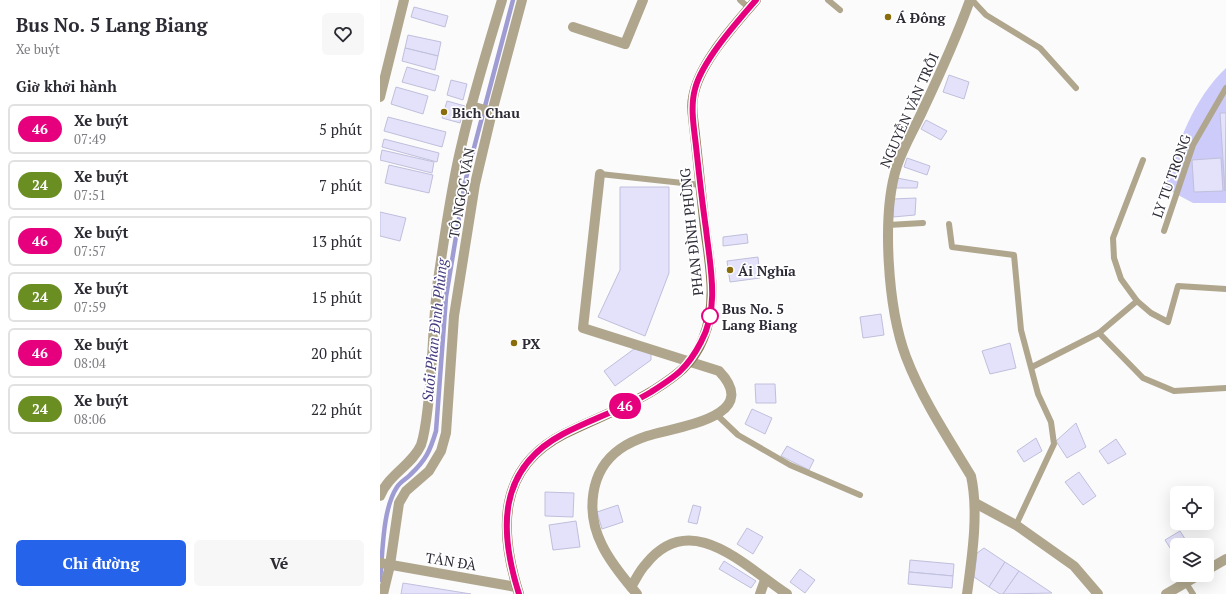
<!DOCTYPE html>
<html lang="vi">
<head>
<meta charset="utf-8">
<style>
  :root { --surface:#fff; --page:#f7f7f7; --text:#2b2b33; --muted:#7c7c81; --line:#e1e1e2; --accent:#2563eb }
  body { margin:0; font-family:"PT Serif",serif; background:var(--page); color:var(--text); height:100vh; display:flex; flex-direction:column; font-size:15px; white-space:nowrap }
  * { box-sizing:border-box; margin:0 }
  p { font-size:13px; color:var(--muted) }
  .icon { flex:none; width:22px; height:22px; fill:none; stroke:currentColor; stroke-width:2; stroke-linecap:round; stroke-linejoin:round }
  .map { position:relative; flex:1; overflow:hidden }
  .details { display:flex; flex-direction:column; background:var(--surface); width:380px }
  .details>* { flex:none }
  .badge { padding:0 8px; border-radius:13px; font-size:14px; line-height:26px }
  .controls { position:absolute; left:790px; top:486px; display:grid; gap:8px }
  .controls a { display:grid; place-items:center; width:44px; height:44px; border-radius:6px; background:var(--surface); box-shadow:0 4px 16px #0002; font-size:20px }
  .map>.badge { position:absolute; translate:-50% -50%; box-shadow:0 0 0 2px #fff }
  h2 { padding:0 16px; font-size:15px; line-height:36px }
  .round { display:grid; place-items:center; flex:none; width:42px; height:42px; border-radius:6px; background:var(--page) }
  .summary { display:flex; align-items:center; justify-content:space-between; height:68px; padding:0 16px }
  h1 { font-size:19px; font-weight:700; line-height:30px }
  .button { display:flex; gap:8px; margin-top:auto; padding:8px 16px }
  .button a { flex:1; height:46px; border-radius:6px; background:var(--accent); color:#fff; font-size:16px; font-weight:700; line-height:46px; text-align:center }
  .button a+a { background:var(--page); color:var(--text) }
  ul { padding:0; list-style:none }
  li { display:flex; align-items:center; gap:12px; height:50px; margin:0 8px 6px; padding:0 8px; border:2px solid var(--line); border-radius:6px }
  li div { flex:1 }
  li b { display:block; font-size:15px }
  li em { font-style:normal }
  li .badge { min-width:44px; font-weight:700; text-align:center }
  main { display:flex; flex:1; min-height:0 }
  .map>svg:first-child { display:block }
</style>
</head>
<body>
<main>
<section class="details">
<div class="summary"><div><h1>Bus No. 5 Lang Biang</h1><p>Xe buýt</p></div><a class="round"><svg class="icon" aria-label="heart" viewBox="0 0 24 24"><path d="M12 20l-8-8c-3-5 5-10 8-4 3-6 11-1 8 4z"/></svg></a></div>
<h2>Giờ khởi hành</h2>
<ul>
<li><span class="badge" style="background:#e6007e;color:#fff">46</span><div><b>Xe buýt</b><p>07:49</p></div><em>5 phút</em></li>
<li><span class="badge" style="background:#6b8e23;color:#fff">24</span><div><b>Xe buýt</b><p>07:51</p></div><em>7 phút</em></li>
<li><span class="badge" style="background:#e6007e;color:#fff">46</span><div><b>Xe buýt</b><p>07:57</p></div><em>13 phút</em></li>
<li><span class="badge" style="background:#6b8e23;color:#fff">24</span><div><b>Xe buýt</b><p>07:59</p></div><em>15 phút</em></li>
<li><span class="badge" style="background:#e6007e;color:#fff">46</span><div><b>Xe buýt</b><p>08:04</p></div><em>20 phút</em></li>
<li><span class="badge" style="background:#6b8e23;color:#fff">24</span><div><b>Xe buýt</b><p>08:06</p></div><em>22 phút</em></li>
</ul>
<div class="button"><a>Chỉ đường</a><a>Vé</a></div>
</section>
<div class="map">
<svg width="846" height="594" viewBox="0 0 846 594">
  <rect width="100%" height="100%" fill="#fbfbfb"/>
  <path fill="#cccbf9" d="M846,68V203H813L785,188C797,145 813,99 846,68Z"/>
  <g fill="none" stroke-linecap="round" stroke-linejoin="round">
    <path stroke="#9f9cd3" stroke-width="4.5" d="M0,580C3,553 2,510 17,487C20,482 26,479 30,475C46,460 50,451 56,431L66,297L85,182L133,0"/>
  </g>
  <g fill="#e3e2fa" stroke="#c0bfdc">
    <path d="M34,7L68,16L65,27L31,17Z"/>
    <path d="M28,35L61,42L58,56L25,48Z"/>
    <path d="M25,48L58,56L55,70L22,61Z"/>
    <path d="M27,67L59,76L55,91L22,82Z"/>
    <path d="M569,75L589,82L584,99L563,92Z"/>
    <path d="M71,80L87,84L83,100L67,95Z"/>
    <path d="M16,87L48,96L43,114L11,104Z"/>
    <path d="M67,101L85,106L80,123L62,118Z"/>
    <path d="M840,113H846L845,191Z"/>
    <path d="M8,117L66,132L62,147L4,131Z"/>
    <path d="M546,120L567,131L561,140L541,129Z"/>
    <path d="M4,139L59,153L57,162L2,147Z"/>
    <path d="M2,150L54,162L52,173L0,160Z"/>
    <path d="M527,158L550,166L547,175L524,167Z"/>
    <path d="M841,158L843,191L814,192L812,160Z"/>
    <path d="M9,165L53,175L49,193L5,183Z"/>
    <path d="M517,178L538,182L537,188H516Z"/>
    <path d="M240,187H289V273L265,336L218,317L240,270Z"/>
    <path d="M536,198L535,215L513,217V199Z"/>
    <path d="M0,212L26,218L20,241L0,236Z"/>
    <path d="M367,234L368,243L343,246V237Z"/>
    <path d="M378,257L380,278L350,282L347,261Z"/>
    <path d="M501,314L504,335L483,338L480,317Z"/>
    <path d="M630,343L636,368L610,374L602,351Z"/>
    <path d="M254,349L271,352V360L235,386L224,371Z"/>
    <path d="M375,384H395L396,403H376Z"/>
    <path d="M372,409L392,418L385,434L365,424Z"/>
    <path d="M696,423L706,447L687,458L676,441Z"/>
    <path d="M656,438L662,451L644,462L637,451Z"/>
    <path d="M736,439L746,454L728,464L719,451Z"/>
    <path d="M407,446L434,460L429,470L401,456Z"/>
    <path d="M699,472L716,496L703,505L685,482Z"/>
    <path d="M165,492L194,493L193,517L165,516Z"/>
    <path d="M238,505L243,522L222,529L217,512Z"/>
    <path d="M313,505L321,507L317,524L308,522Z"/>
    <path d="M196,521L200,547L173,550L169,525Z"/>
    <path d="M367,528L383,537L373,554L357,544Z"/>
    <path d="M800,531L809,545H797V559L785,540Z"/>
    <path d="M604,548L625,562L609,587L594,577L597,553Z"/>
    <path d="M530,560L574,564L573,576L529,572Z"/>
    <path d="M344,561L376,581L371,588L339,569Z"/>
    <path d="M625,562L639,571L623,594H620L609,587Z"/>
    <path d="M420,569L435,580L425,593L410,582Z"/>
    <path d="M639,571L672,593L623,594Z"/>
    <path d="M529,572L573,576L572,588L528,584Z"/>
    <path d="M23,583L91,594H21Z"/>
  </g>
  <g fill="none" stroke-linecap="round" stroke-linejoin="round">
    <g stroke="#afa68d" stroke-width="6">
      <path d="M360,0L369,8"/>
      <path d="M448,0L460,10"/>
      <path d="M592,0L606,15L660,48L696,88"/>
      <path d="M220,174L321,185"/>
      <path d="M569,224L572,247L634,255L641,330L658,394L671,422L674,444L636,525"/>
      <path d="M508,225L543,223"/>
      <path d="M784,231L813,145L846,88"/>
      <path d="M757,301L771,313L788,322L798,286L846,289"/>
      <path d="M719,333L757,301L741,279L734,258L733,238L763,160"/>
      <path d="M652,367L719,333L763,378L794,391L846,388"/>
      <path d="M337,415L358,435L410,465L480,495"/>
      <path d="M806,583L813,594"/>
    </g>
    <g stroke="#afa68d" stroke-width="10">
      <path d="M193,27L245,44L263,0"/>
      <path d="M91,106L112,112"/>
      <path d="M220,174L203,328L339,371C384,418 294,427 267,436C258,439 247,444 240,449C209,471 206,513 222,545C230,562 245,580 257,594"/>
      <path d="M0,496C9,474 32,465 41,445C46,430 47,412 49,397C53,358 53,318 58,280C65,234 71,187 82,143C93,95 108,47 122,0"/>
      <path d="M251,587C256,579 260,570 266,564C311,508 364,566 407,594"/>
      <path d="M3,594L10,565L19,503L26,491L49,471L61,451L66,433L74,316L95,184L112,112L142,0"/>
      <path d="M380,594L385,580"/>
    </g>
    <g stroke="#afa68d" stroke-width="10">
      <path d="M0,97L24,0"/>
      <path d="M595,503L636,525L694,566L718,594"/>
      <path d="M0,563L136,587"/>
      <path d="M827,570L846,559"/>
      <path d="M587,594C592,557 599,512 591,476C568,438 542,399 526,357C508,309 501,215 517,166C523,148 533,131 541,114C559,76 576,39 590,0"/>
      <path d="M786,594L819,575"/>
    </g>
    <path stroke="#8a7c58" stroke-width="10" d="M139,594C119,531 117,468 184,434C214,419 245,408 274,390C296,376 313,364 323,339C338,302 330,266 325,228C321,194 318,160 314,126C313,117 311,107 313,98C318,64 354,26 376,0"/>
  </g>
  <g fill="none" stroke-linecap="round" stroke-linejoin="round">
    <g stroke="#fff" stroke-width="9">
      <path id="line" d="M139,594C119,531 117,469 183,434C212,419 243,409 271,392C296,376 307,369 321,342C340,307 330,266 326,229C322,201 319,174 316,146C314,128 310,107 315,89C322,61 357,22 376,0"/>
    </g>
    <use href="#line" stroke="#e6007e" stroke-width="6"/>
  </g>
  <g fill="#896d0d" stroke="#fff" stroke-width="1.5">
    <circle cx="508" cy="17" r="4"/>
    <circle cx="64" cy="112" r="4"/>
    <circle cx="350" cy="270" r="4"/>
    <circle cx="134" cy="343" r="4"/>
  </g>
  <circle fill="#fff" stroke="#e6007e" stroke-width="2" cx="330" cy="316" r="8"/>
  <g text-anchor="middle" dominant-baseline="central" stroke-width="3.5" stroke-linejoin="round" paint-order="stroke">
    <g font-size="14" font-weight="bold" fill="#2c2b36" stroke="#fff" text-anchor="start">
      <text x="516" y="17">Á Đông</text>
      <text x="72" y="112">Bich Chau</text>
      <text x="358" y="270">Ái Nghĩa</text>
      <text x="142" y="343">PX</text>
    </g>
    <g font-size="14" fill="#2c2b36" stroke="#fff">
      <text transform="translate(529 110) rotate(-66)">NGUYỄN VĂN TRỖI</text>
      <text transform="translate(791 176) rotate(-70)">LY TU TRONG</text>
      <text transform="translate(81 193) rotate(-80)">TÔ NGỌC VÂN</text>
      <text transform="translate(311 232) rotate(-96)">PHAN ĐÌNH PHÙNG</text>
      <text transform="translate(71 561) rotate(9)">TẢN ĐÀ</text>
    </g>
    <g font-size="14" font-weight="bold" fill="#2c2b36" stroke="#fff" text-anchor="start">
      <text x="342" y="308">Bus No. 5<tspan x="342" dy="16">Lang Biang</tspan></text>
    </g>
    <g font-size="15" font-style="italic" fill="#463d80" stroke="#fff">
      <text transform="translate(54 330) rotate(-84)">Suối Phan Đình Phùng</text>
    </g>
  </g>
</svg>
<div class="controls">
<a><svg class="icon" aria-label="locate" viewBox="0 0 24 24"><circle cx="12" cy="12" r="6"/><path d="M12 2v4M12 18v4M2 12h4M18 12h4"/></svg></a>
<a><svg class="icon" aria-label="layers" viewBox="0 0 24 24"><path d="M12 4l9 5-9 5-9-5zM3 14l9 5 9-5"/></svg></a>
</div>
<b class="badge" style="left:245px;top:406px;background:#e6007e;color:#fff">46</b>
</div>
</main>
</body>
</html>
